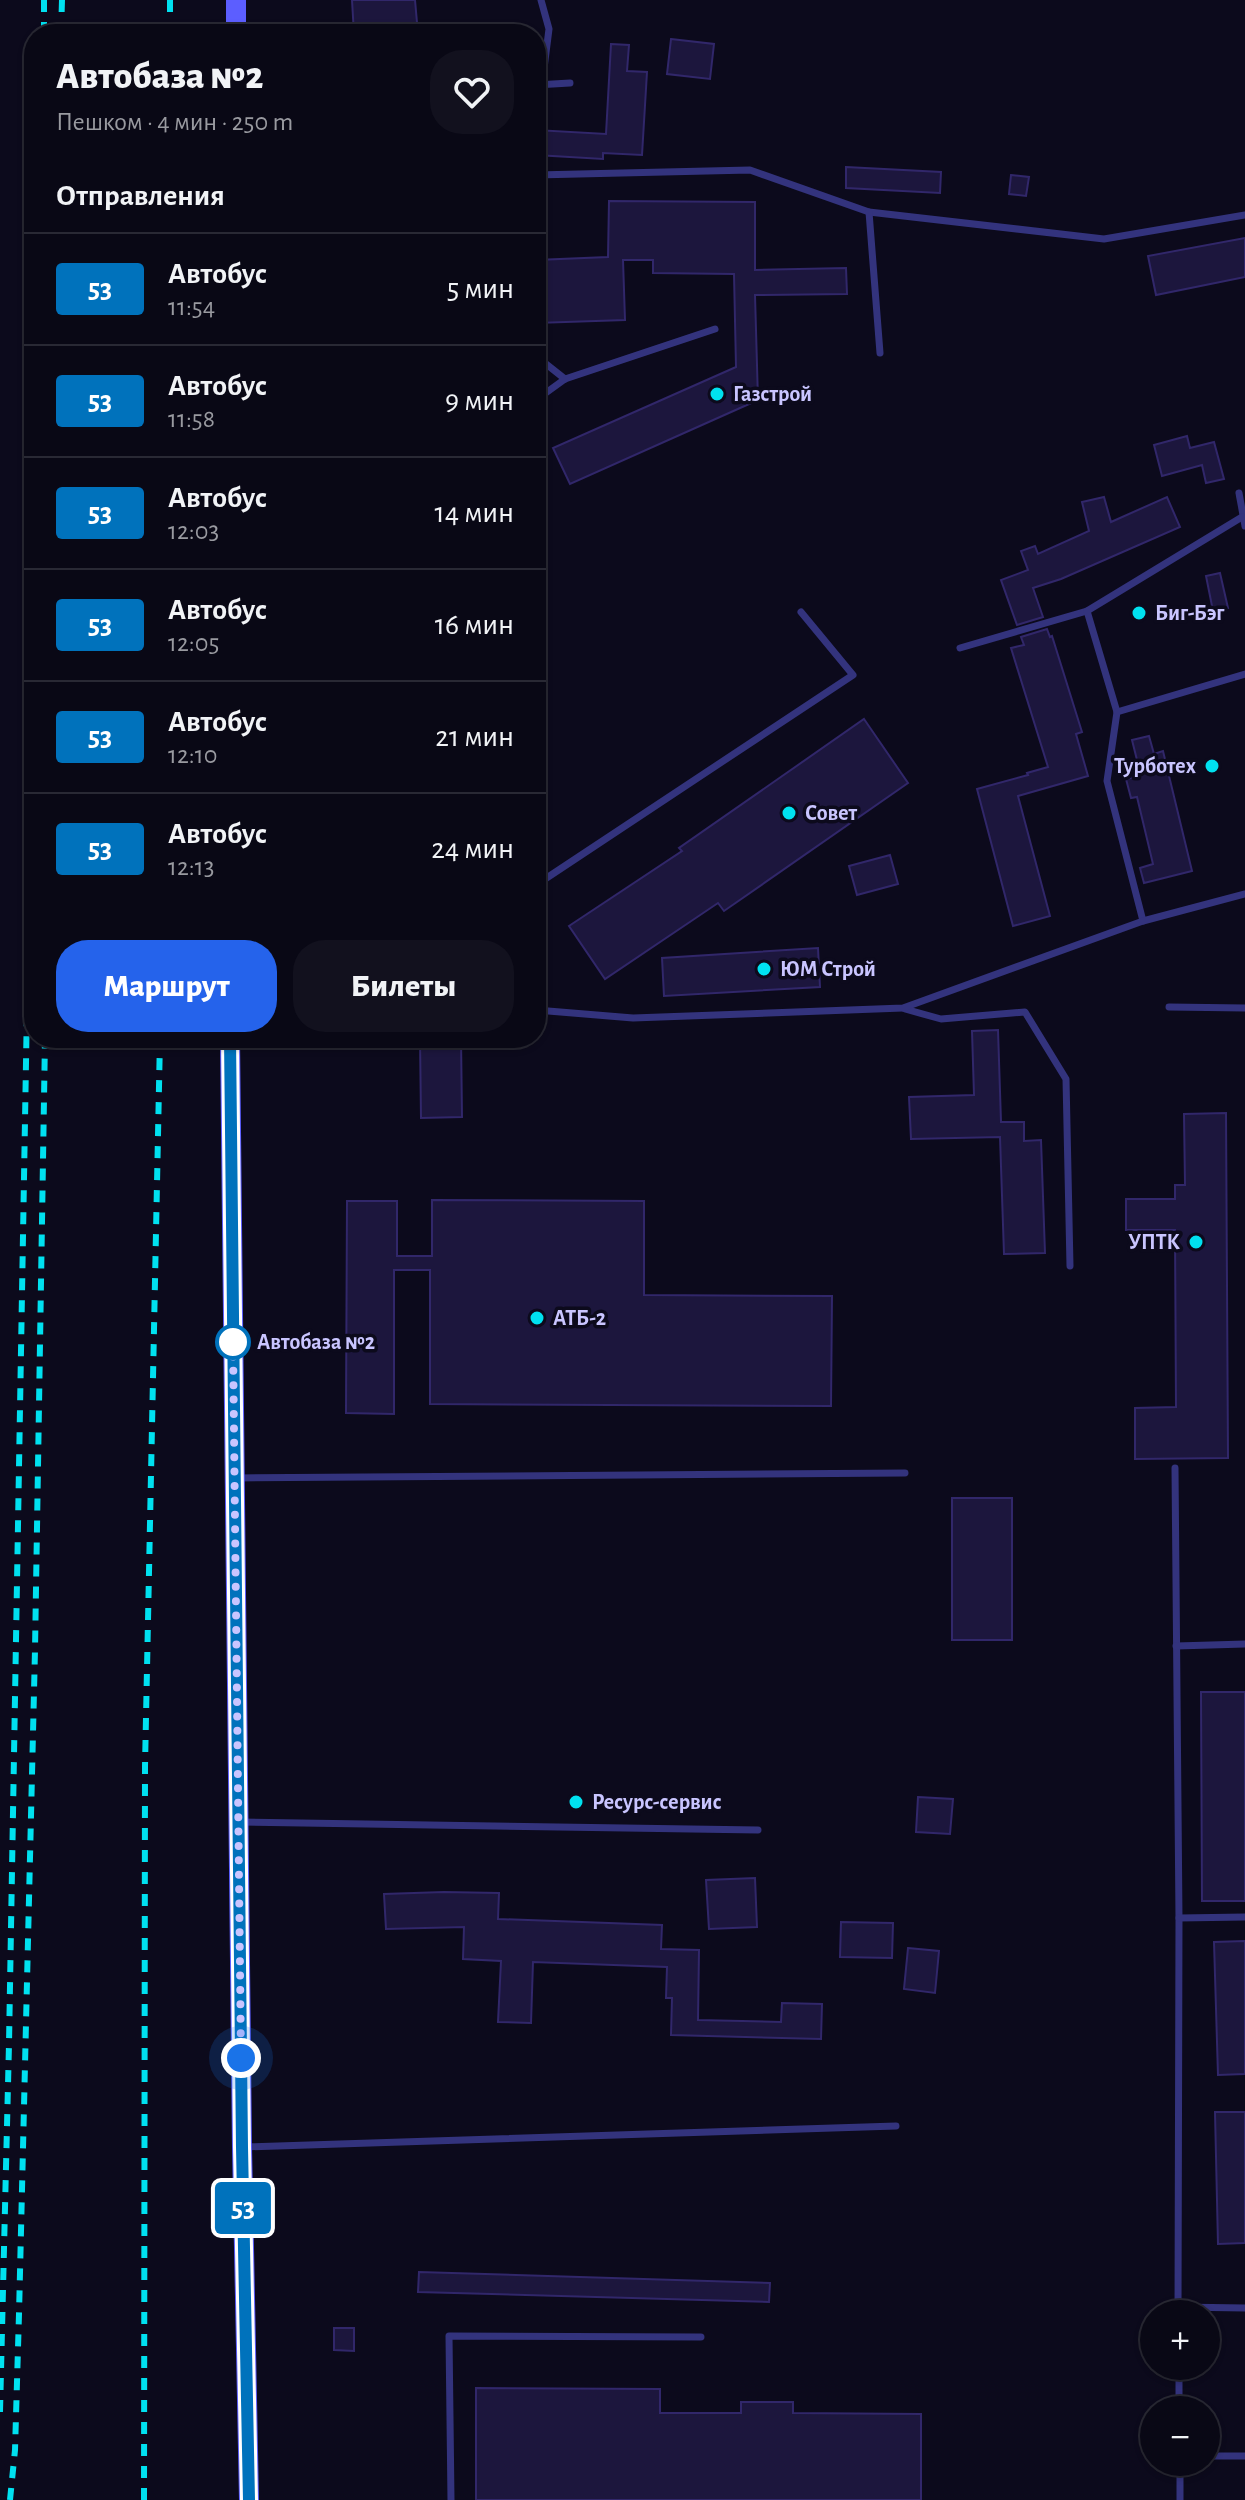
<!DOCTYPE html>
<html lang="ru">
<head>
<meta charset="utf-8">
<style>
  :root { --surface:#090815; --page:#12111e; --text:#f1f3f6; --muted:#999aa0; --line:#292934; --accent:#2563eb }
  body { margin:0; font-family:"Alegreya Sans",sans-serif; background:var(--page); color:var(--text); height:100vh; display:flex; flex-direction:column; font-size:30px; white-space:nowrap }
  * { box-sizing:border-box; margin:0 }
  p { font-size:26px; color:var(--muted) }
  .icon { flex:none; width:44px; height:44px; fill:none; stroke:currentColor; stroke-width:2; stroke-linecap:round; stroke-linejoin:round }
  .map { position:relative; flex:1; overflow:hidden }
  .sheet { position:absolute; left:24px; top:24px; width:522px; height:1024px; display:flex; flex-direction:column; background:var(--surface); border-radius:32px; box-shadow:0 2px 6px #0004,0 0 0 2px var(--line) }
  .sheet>* { flex:none }
  .badge { padding:0 16px; border-radius:6px; font-size:28px; line-height:52px }
  .buttons { position:absolute; left:1140px; top:2300px; display:grid; gap:16px }
  .buttons a { display:grid; place-items:center; width:80px; height:80px; border-radius:50%; background:var(--surface); box-shadow:0 2px 6px #0004,0 0 0 2px var(--line); font-size:40px }
  .you { position:absolute; width:40px; height:40px; margin:-20px; border:6px solid #fff; border-radius:50%; background:#1a73e8; box-shadow:0 0 0 12px #1a73e833 }
  .map>.badge { position:absolute; translate:-50% -50%; box-shadow:0 0 0 4px #fff }
  h2 { padding:0 32px; font-size:30px; line-height:72px }
  .round { display:grid; place-items:center; flex:none; width:84px; height:84px; border-radius:32px; background:var(--page) }
  .overview { display:flex; align-items:center; justify-content:space-between; height:136px; padding:0 32px }
  h1 { font-size:38px; font-weight:800; line-height:60px }
  .cta { display:flex; gap:16px; margin-top:auto; padding:16px 32px }
  .cta a { flex:1; height:92px; border-radius:32px; background:var(--accent); color:#fff; font-size:32px; font-weight:800; line-height:92px; text-align:center }
  .cta a+a { background:var(--page); color:var(--text) }
  ul { padding:0; list-style:none }
  li { display:flex; align-items:center; gap:24px; height:112px; padding:0 32px; border-top:2px solid var(--line) }
  li div { flex:1 }
  li b { display:block; font-size:30px }
  li em { font-style:normal }
  li .badge { min-width:88px; font-weight:700; text-align:center }
  .map>svg:first-child { display:block }
</style>
</head>
<body>
<div class="map">
<svg width="1245" height="2500" viewBox="0 0 1245 2500">
  <rect width="100%" height="100%" fill="#0c0a1c"/>
  <g fill="#1c163d" stroke="#31276a" stroke-width="2">
    <path d="M352,0H415L418,34H354Z"/>
    <path d="M671,39L714,44L710,79L667,74Z"/>
    <path d="M611,44L629,45L627,71L647,72L642,155L603,153V159L536,155V130L606,134Z"/>
    <path d="M846,167L941,172L940,193L846,188Z"/>
    <path d="M1011,175L1029,177L1026,196L1009,194Z"/>
    <path d="M609,201L755,202V270L846,268L847,294L755,295L758,400L570,484L553,448L736,367L734,274L653,273V260H623L625,320L536,323V260L608,257Z"/>
    <path d="M1245,238V277L1156,295L1148,256Z"/>
    <path d="M1187,436L1190,448L1214,442L1224,479L1206,483L1202,465L1162,476L1154,445Z"/>
    <path d="M1104,497L1111,522L1167,497L1180,527L1061,579L1033,588L1043,617L1017,625L1001,580L1028,570L1021,551L1035,546L1038,554L1089,531L1082,502Z"/>
    <path d="M1220,573L1228,608L1213,611L1206,576Z"/>
    <path d="M1047,629L1050,637L1052,636L1082,732L1076,734L1088,776L1018,796L1050,916L1013,926L977,789L1028,775L1027,773L1048,767L1011,648L1024,645L1021,637Z"/>
    <path d="M864,719L908,783L724,911L718,903L605,979L569,926L682,851L679,848Z"/>
    <path d="M1149,736L1154,754L1163,751L1192,871L1144,883L1140,868L1153,864L1137,797L1131,798L1126,779L1131,778L1127,762L1137,760L1132,740Z"/>
    <path d="M890,855L898,884L857,895L849,866Z"/>
    <path d="M818,948L820,987L664,996L662,958Z"/>
    <path d="M998,1030L1001,1122H1024V1141L1041,1140L1045,1253L1004,1254L1000,1137L911,1139L909,1097L974,1095L972,1031Z"/>
    <path d="M420,1038H461L462,1117L421,1118Z"/>
    <path d="M1226,1113L1228,1458L1135,1459V1408L1176,1407L1175,1230H1126V1199H1175V1185H1185L1184,1114Z"/>
    <path d="M432,1200L644,1201V1295L832,1296L831,1406L430,1404V1270H394V1414L346,1413L347,1201H397V1256H432Z"/>
    <rect x="952" y="1498" width="60" height="142"/>
    <path d="M1201,1692H1245V1901H1202Z"/>
    <path d="M918,1797L953,1799L950,1834L916,1832Z"/>
    <path d="M755,1878L757,1927L709,1929L706,1880Z"/>
    <path d="M444,1892L499,1893L498,1919L662,1925L661,1949L699,1950L698,2020L781,2022L782,2003L822,2004L821,2039L671,2035L672,1998H666L667,1967L533,1962L531,2023L498,2022L501,1961L463,1959L464,1927L386,1929L384,1894Z"/>
    <path d="M841,1922L893,1923L892,1958L840,1957Z"/>
    <path d="M1245,1941V2074L1218,2075L1214,1942Z"/>
    <path d="M908,1948L939,1951L935,1993L904,1989Z"/>
    <path d="M1215,2112H1245V2243L1218,2244Z"/>
    <path d="M419,2272L770,2283L769,2302L418,2292Z"/>
    <path d="M334,2328H354V2351L334,2350Z"/>
    <path d="M476,2388L660,2389V2413H741V2402H793V2413L921,2414V2500H476Z"/>
  </g>
  <g fill="none" stroke-linecap="round" stroke-linejoin="round">
    <g stroke="#33337d" stroke-width="7">
      <path d="M541,0L549,29L542,84"/>
      <path d="M536,85L570,83"/>
      <path d="M536,175L750,170L869,212L1104,239L1245,215"/>
      <path d="M869,212L880,353"/>
      <path d="M536,356L565,379"/>
      <path d="M536,400L565,379L715,329"/>
      <path d="M1239,493L1245,526"/>
      <path d="M960,648L1087,611"/>
      <path d="M1117,712L1087,611L1242,517"/>
      <path d="M536,885L853,675L801,612"/>
      <path d="M1143,921L1107,781L1117,712L1245,674"/>
      <path d="M1169,1007L1245,1008"/>
      <path d="M905,1009L941,1019L1025,1012L1066,1079L1070,1266"/>
      <path d="M536,1010L633,1018L903,1008L1143,921L1245,894"/>
      <path d="M1175,1468L1179,1918L1178,2314"/>
      <path d="M237,1478L905,1473"/>
      <path d="M1176,1646L1245,1644"/>
      <path d="M241,1822L758,1830"/>
      <path d="M1179,1918L1245,1917"/>
      <path d="M244,2147L896,2126"/>
      <path d="M1178,2307L1245,2308"/>
      <path d="M1179,2366V2410"/>
      <path d="M1206,2456H1245"/>
      <path d="M451,2500L449,2336L701,2337"/>
      <path d="M1180,2500V2462"/>
    </g>
    <g stroke="#5c5eff" stroke-width="20">
      <path d="M236,0V34"/>
      <path d="M230,1038L242,2147L249,2500"/>
    </g>
    <g stroke="#00e1f0" stroke-width="6" stroke-dasharray="12 10" stroke-linecap="butt">
      <path d="M44,34V0"/>
      <path d="M61,34L62,0"/>
      <path d="M170,34V0"/>
      <path d="M0,2412L9,2044L34,601"/>
      <path d="M10,2500L15,2450L19,2314L35,1650L45,1038"/>
      <path d="M144,2500L145,1766L160,1038"/>
    </g>
  </g>
  <g fill="none" stroke-linecap="round" stroke-linejoin="round">
    <g stroke="#fff" stroke-width="18">
      <path id="line" d="M230,1038L242,2147L249,2500"/>
    </g>
    <use href="#line" stroke="#0072bc" stroke-width="12"/>
    <path stroke="#c9c5ff" stroke-width="8" stroke-dasharray="0 14.4" d="M233,1342L241,2058"/>
  </g>
  <g fill="#00e1f0" stroke="#0c0a1c" stroke-width="3">
    <circle cx="717" cy="394" r="8"/>
    <circle cx="1139" cy="613" r="8"/>
    <circle cx="1212" cy="766" r="8"/>
    <circle cx="789" cy="813" r="8"/>
    <circle cx="764" cy="969" r="8"/>
    <circle cx="1196" cy="1242" r="8"/>
    <circle cx="537" cy="1318" r="8"/>
    <circle cx="576" cy="1802" r="8"/>
  </g>
  <circle fill="#fff" stroke="#0072bc" stroke-width="4" cx="233" cy="1342" r="16"/>
  <g text-anchor="middle" dominant-baseline="central" stroke-width="7" stroke-linejoin="round" paint-order="stroke">
    <g font-size="22" font-weight="bold" fill="#c9c5ff" stroke="#0c0a1c" text-anchor="start">
      <text x="733" y="394">Газстрой</text>
      <text x="1155" y="613">Биг-Бэг</text>
      <text x="1196" y="766" text-anchor="end">Турботех</text>
      <text x="805" y="813">Совет</text>
      <text x="780" y="969">ЮМ Строй</text>
      <text x="1180" y="1242" text-anchor="end">УПТК</text>
      <text x="553" y="1318">АТБ-2</text>
      <text x="592" y="1802">Ресурс-сервис</text>
    </g>
    <g font-size="22" font-weight="bold" fill="#c9c5ff" stroke="#0c0a1c" text-anchor="start">
      <text x="257" y="1342">Автобаза №2</text>
    </g>
  </g>
</svg>
<div class="buttons">
<a>+</a>
<a>−</a>
</div>
<div class="you" style="left:241px;top:2058px"></div>
<b class="badge" style="left:243px;top:2208px;background:#0072bc;color:#fff">53</b>
<section class="sheet">
<div class="overview"><div><h1>Автобаза №2</h1><p>Пешком · 4 мин · 250 m</p></div><a class="round"><svg class="icon" aria-label="heart" viewBox="0 0 24 24"><path d="M12 20l-8-8c-3-5 5-10 8-4 3-6 11-1 8 4z"/></svg></a></div>
<h2>Отправления</h2>
<ul>
<li><span class="badge" style="background:#0072bc;color:#fff">53</span><div><b>Автобус</b><p>11:54</p></div><em>5 мин</em></li>
<li><span class="badge" style="background:#0072bc;color:#fff">53</span><div><b>Автобус</b><p>11:58</p></div><em>9 мин</em></li>
<li><span class="badge" style="background:#0072bc;color:#fff">53</span><div><b>Автобус</b><p>12:03</p></div><em>14 мин</em></li>
<li><span class="badge" style="background:#0072bc;color:#fff">53</span><div><b>Автобус</b><p>12:05</p></div><em>16 мин</em></li>
<li><span class="badge" style="background:#0072bc;color:#fff">53</span><div><b>Автобус</b><p>12:10</p></div><em>21 мин</em></li>
<li><span class="badge" style="background:#0072bc;color:#fff">53</span><div><b>Автобус</b><p>12:13</p></div><em>24 мин</em></li>
</ul>
<div class="cta"><a>Маршрут</a><a>Билеты</a></div>
</section>
</div>
</body>
</html>
